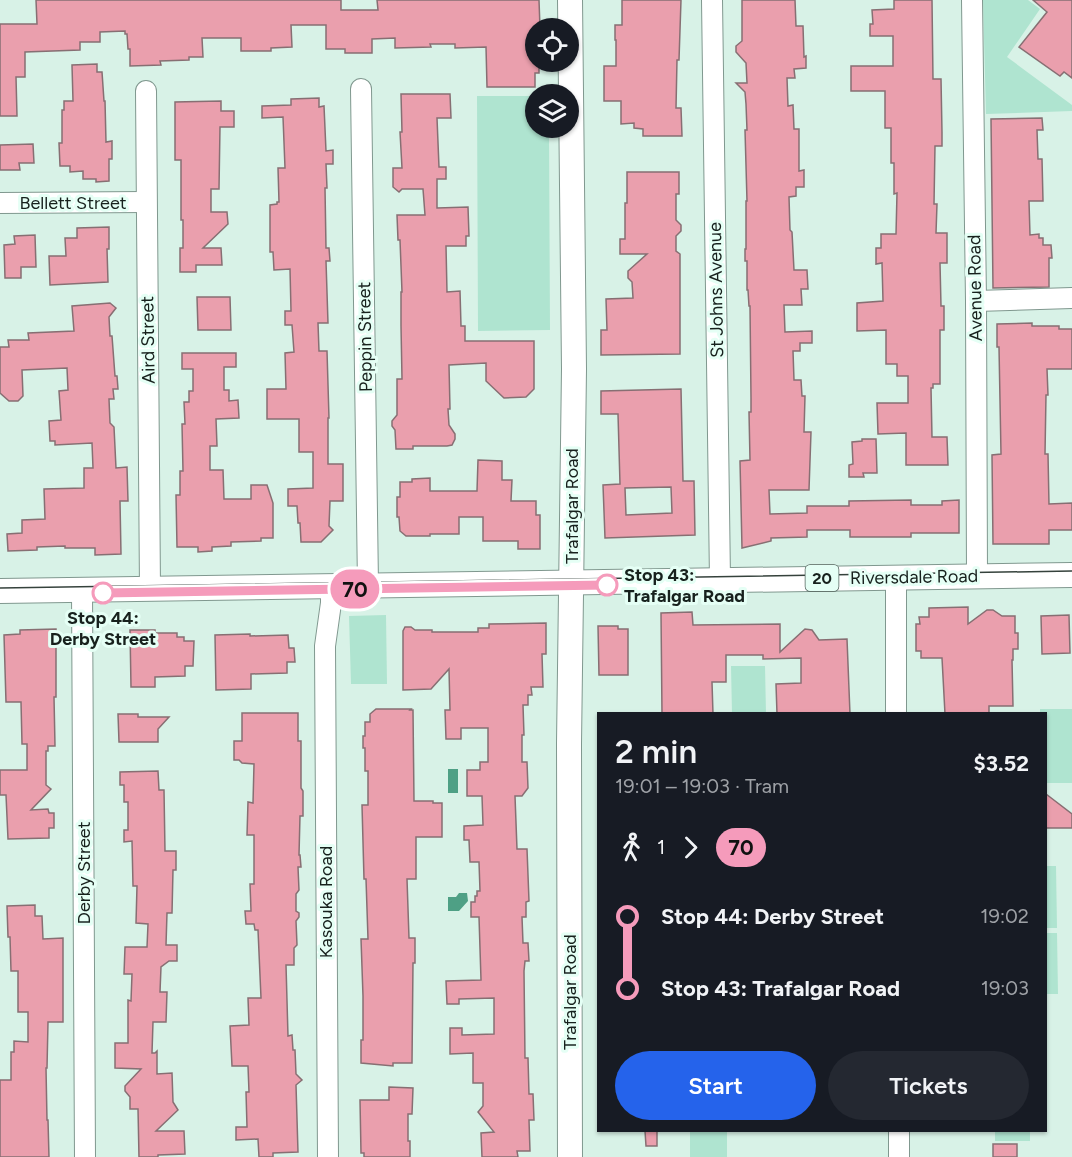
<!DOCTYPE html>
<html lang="en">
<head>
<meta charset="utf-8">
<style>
  :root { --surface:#171b24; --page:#242831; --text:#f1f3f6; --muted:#9ea1a6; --accent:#2563eb }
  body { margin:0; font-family:Figtree,sans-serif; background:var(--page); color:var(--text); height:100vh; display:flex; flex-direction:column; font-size:22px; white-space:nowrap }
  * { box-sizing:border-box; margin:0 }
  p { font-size:20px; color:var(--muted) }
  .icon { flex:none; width:33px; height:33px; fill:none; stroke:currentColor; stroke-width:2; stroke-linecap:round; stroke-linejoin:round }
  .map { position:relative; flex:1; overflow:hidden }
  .drawer { position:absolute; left:597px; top:712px; width:450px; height:420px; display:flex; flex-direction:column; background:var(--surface); border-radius:0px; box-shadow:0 2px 4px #0004 }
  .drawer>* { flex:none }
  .badge { padding:0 12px; border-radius:20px; font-size:21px; line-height:39px }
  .fabs { position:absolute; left:525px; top:18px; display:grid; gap:12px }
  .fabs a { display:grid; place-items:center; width:54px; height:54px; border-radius:50%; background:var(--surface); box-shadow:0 2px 4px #0004; font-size:30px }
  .map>.badge { position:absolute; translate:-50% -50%; box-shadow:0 0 0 3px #fff }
  .legs { display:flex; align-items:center; gap:9px; height:66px; padding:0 18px; font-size:20px }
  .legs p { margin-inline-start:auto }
  .overview { display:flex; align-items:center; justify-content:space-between; height:102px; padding:0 18px }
  h1 { font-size:33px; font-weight:600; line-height:45px }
  .button { display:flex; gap:12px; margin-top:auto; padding:12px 18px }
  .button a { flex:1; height:69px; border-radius:36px; background:var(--accent); color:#fff; font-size:24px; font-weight:600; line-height:69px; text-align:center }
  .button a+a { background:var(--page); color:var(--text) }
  ul { padding:0 18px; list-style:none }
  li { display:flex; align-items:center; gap:21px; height:72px; font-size:22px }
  li i { display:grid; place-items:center; width:9px; height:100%; margin:0 8px; background:currentColor }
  li i::after { content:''; width:15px; height:15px; margin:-8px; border:4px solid; border-radius:50%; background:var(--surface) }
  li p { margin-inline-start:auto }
  li:first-child i { background:linear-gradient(#0000 50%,currentColor 0) }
  li:last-child i { background:linear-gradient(currentColor 50%,#0000 0) }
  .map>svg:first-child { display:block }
</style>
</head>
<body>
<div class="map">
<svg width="1072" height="1157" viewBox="0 0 1072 1157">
  <rect width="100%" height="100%" fill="#d8f2e7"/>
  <g fill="#afe4d0">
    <path d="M983,0H1028L1040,9L1007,57L1072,105V111L986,114Z"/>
    <path d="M477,96H535L536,128H549L550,330L478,331Z"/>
    <path d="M386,615L387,684H351L349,616Z"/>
    <path d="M731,666H765L766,714H732Z"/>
    <path d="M1040,709H1072V783H1046V714H1040Z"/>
    <path d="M1046,866H1056L1057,928H1046Z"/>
    <path d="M1046,933H1057L1058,994H1046Z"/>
    <rect x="690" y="1131" width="37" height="26"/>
    <rect x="995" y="1131" width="35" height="10"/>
  </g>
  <g fill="#4ea085">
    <rect x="448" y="769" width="10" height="24"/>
    <path d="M459,893H467L468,901L459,911H448V897H456Z"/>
  </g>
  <g fill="#ea9fad" stroke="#876f73" stroke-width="1.5" fill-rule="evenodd">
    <path d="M36,0H341V10H378L377,0H539L540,28H536V62H539V73H535V87H487L486,47L455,48V44H430L431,47L395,48V38L372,39V53H345V49H326V25H291L292,47L271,48V51H241V38H202L203,57H189V60L160,61L161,65L130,66V49H128L127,34H125V31L100,32V42H80V50L25,52V77H16L17,116H0V24H37Z"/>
    <path d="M622,0H681L679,60H677L676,108H681L682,136H643V129L634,128V123L621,124V101H604V66H616V40H615V25H622Z"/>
    <path d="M742,0H795L796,26H803L804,57L806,56V68L794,69L795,78H787L788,106L793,105L794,129H799V171L804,170V187H796V196L789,197L790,230L792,232L794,270H807L808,289H801L802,305H784L785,332L812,331V343H800V351H793L794,380H801L802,396H805L804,432H811L809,490H769L770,514L807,513V506H849V501L911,500V505H942V501L959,500V533H911V537H850V530H807V537L771,538V541L742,548L740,461L750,460L749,412H751V398L750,306H749L748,290H747V261H745V249H746V201H747L745,130H747L746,104L745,92L736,83H747L746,63L736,52V46L742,41Z"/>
    <path d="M894,0H932L933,79H941L942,132V146H935L934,204H937L936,233H947V263H940L941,306H944V330H940V384H933V388H931L932,437H947L948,465H906V433L878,434L877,403H908V376H897V364H886V330L857,331V303L883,301L882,263L876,264V248H881V234H896L897,193L894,194V163H891V128H885V91H851V66H893V36H870V24H873L872,10L894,9Z"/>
    <path d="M1033,0H1072V78L1064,72L1060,76L1019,47L1047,12Z"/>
    <path d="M97,64V72H102L104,101H105L106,142L112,141V159H109V181L96,182V179H83V171L70,172V166H60L59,143H62V110H64V101H73L72,65Z"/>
    <path d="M401,94H450L451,118H437L439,167H446V179H437V208L468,207L469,236H466V246H446L447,292L460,291L461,326H465V341H534V389L526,397L504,398L486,381V363L449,365L450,409H448L449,425L455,434V439L452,445L447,446H413V449H396L395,430L392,426V421L397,415V379H402L401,326V292H402L400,240H398L397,215H425L423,189H402L399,192L393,187V168H402L400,132H402Z"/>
    <path d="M319,98V107L324,106L326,151L333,150V164H326L327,188H325L326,248H329L330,261H326L328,323H318L319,351H327L329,418H328V464H343V501H330L329,526L333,530L321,542H301L300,523H298L297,506H288V489L313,488V452H299V419H267V389H286L285,353L294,352L292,325H285V311H291L290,269L274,270L273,252H270V205L277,204V202H279L278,168H285L283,117L262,118V106L291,105V99Z"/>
    <path d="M221,101V111H234V127H220L219,189H211V212H227L228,224L203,248H221L222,265H196V272H180V248H183V220H181V160H175V102Z"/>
    <path d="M1042,118L1043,130H1037L1038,159H1042L1043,201H1029L1030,235L1039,234V238H1043V245H1051L1052,258H1049V287L993,288L991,119Z"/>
    <path d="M33,144L34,163H19L20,170H0V145Z"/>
    <path d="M627,172H679V194H676V220L681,225V231L676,236V251L680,254V354L601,355V330H607L606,299L633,298L632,282L628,278V271L647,254H620V239H625V203H627Z"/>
    <path d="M109,227V249H107L108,282L50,285L49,256H66L65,238H77V228Z"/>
    <path d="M35,235L36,267H21V278H5L4,245L15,244L14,236Z"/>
    <path d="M197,297H230L231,330H198Z"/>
    <path d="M110,303L116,308L109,317L110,336H112L115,376H117L118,389H113L114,399H109L110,423L114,427L116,468L127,467L128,501H120L121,554L95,555V548H65V546L37,547V550L8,551L7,534L22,533V520L45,519L44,489L84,488V468H93L92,443L55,445V441H50L49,421L61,420L59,391L68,390L67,368L22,370L23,396L18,401H9L0,393V347H9L8,340H29L28,333L74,331L72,306Z"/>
    <path d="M1032,323V326H1059V329H1072V369H1047L1048,395H1046L1045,454H1048L1049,504L1072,503V530H1049V544H993L992,455L1001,454L999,347H997V324Z"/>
    <path d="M182,353H236V367H224V390H229V401L238,400L239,418L216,419L217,446H210V470H223L224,499H251V485H267L273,503V538H261V541L231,542V546L212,547V551L198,552V547H177L176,495H180V471H183L182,424H185L184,402H189V391H193V369H182Z"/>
    <path d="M681,389L683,481H694L695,535L605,538L603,485L620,484L618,414H601V391ZM671,487L672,513L626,515L625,488Z"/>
    <path d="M862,439H876L877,473H863L864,477H849V465L853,464L852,442L862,441Z"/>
    <path d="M478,460L502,461V480H512L511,501H536V515H540V549H518V541H483V517H459V534H430V536H406L400,531L399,517H397V497H400V482H412V479L430,478V491H477Z"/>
    <path d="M968,607V624L987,610H993L1002,616H1015V633H1018V649H1013V660H1012L1013,706H989V714H945L942,658H921V651H916V624H920L919,617H929V608Z"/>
    <path d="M692,612L693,625L780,624V652L805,629L812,630L819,640L847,639L850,714H777L776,684L801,683V658L763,659V655H726V682H712L713,714H662L661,613Z"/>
    <path d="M1069,615L1070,653L1042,654L1041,616Z"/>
    <path d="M546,623V654H542L543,687H531L532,695H528V705H523L524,735H522V762H527L528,788L522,796H515L517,849H527L529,901L526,902V917H522L523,943H528L529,961H525L524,971L525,1058H528L529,1094H533L534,1120H529L530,1151H517L518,1157H482L481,1133L494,1132L478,1112L483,1106V1083H473V1053L450,1054V1028H462V1035L494,1034V998L459,999V1004H447L446,981L481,980L479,917H471V902H475V896H477V891H480L479,862H470L469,840H464V826L483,825L482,796H467V770H480V762H488V728H461V739H446L445,710H450L449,669L431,689L403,690V631L405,627H411L415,630H432V632H478V628H489V624Z"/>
    <path d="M598,626H618V629H628V675H599Z"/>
    <path d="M56,629V697H54L55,746H48V751H46V785L51,789L31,810L48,809L49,813H54V828H49V838L8,839L6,795H0V770H27V744H22L21,702H6L4,635L20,634V630Z"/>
    <path d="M130,630H155V633H177V637H184V641H194L193,666H185V676L155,677V687H131Z"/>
    <path d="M250,634V636L288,635L289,648H294L295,662H287V673L251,674V689L216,690L215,635Z"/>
    <path d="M376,709H411L410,710H413L414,801H433V803H442V837H416V879H407L409,938H415V963H413L412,1063H393V1066L361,1063V1040H363V996L361,939H368L366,879H364L362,805H368V771H365V748H363V736H365V722H370V714Z"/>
    <path d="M242,713H298V741H301V788L303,791V816H300L299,855H300L301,867H298L299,890L296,894V911L299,913V917L296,921L297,945L294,948V965H286L288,1036L292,1035L293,1050H295L296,1074L302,1080L296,1085L298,1152L273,1153V1157H259L258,1139L236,1140V1127H247L246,1092H249L248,1066H232L230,1026L249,1025L248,998H261L258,930H255L254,924H246L245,911H251L250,884H254V835H247L248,802L253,803L254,764L242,763L239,760H234V741H242Z"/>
    <path d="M118,714H138V717H169L158,729V742H119Z"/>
    <path d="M158,771L159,790H164L165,851H176V870H173L172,913H167L166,945H177V961H169L161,967L160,992H167L166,1022H153L152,1053H155L157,1051V1074L172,1073L173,1102L178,1110L156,1131H184L185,1154L158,1155V1157H139L138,1109H130V1097L125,1091V1086L141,1069L115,1068V1043H128V1000L131,1001L132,974H124L125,947H147L148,924L136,923L137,886H133L132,841L124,842V830H128V802H124V785H120V772Z"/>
    <path d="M1046,794L1072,814V828H1046Z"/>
    <path d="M35,905V916H42L43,939L63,938V1022H48L47,1068H46L47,1120H48L49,1157H0V1080H11V1052H14V1041L28,1042V1012H18V971H11L10,937H8L7,906Z"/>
    <path d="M389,1087L413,1088L412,1114H408V1141H410V1157H364V1153H361L360,1100H389Z"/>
    <path d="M645,1131H657V1146H646Z"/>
    <rect x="993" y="1144" width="24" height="13"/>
  </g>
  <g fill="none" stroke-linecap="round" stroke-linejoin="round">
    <g stroke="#80988f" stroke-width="22">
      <g id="minor">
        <path d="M712,0L720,580"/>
        <path d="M972,0L976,301L977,576"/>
        <path d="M361,89L368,585"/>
        <path d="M146,91L150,589"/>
        <path d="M0,203L146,202"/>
        <path d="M976,301L1072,298"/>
        <path d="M896,577V714"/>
        <path d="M82,590L85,1157"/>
        <path d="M899,1131V1157"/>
        <path d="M328,1157L325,646L331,603V586"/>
      </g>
    </g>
    <g stroke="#80988f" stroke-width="26">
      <g id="major">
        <path d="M570,0L574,369L569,744L570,1157"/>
        <path d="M0,591L1072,575"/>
      </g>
    </g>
    <use href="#minor" stroke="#fff" stroke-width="20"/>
    <use href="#major" stroke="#fff" stroke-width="24"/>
    <path stroke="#35423c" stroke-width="1.5" d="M0,588L1072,571"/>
  </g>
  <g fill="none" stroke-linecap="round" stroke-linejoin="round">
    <g stroke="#fff" stroke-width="14">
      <path id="line-1" d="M103,593L607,585"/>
    </g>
    <use href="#line-1" stroke="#f59bbb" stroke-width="9"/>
  </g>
  <g fill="#fff" stroke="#f59bbb" stroke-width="3">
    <circle cx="607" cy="585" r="10"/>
    <circle cx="103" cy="593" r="10"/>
  </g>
  <g text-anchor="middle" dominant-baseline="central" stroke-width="6" stroke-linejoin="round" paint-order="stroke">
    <rect fill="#e5fff5" stroke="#55645e" stroke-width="1.5" x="805.5" y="565" width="33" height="26" rx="4.5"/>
    <g font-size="16" font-weight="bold" fill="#17211d">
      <text x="822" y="578">20</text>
    </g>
    <g font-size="18" fill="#17211d" stroke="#e5fff5">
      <text x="73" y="203">Bellett Street</text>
      <text transform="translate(975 288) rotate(-91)">Avenue Road</text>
      <text transform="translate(716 290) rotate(-91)">St Johns Avenue</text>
      <text transform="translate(365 337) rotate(-91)">Peppin Street</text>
      <text transform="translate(148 340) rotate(-91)">Aird Street</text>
      <text transform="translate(572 506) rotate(-90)">Trafalgar Road</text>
      <text transform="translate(914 577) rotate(-1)">Riversdale Road</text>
      <text transform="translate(84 873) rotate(-90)">Derby Street</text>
      <text transform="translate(326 902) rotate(-90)">Kasouka Road</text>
      <text transform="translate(570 992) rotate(-90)">Trafalgar Road</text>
    </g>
    <g font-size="18" font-weight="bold" fill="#17211d" stroke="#e5fff5" text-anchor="start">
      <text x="624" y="575">Stop 43:<tspan x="624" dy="21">Trafalgar Road</tspan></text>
      <text x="103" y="618" text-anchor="middle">Stop 44:<tspan x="103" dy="21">Derby Street</tspan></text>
    </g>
  </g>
</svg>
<div class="fabs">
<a><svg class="icon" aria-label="locate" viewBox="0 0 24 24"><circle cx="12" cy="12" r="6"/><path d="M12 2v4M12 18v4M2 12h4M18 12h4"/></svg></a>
<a><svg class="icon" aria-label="layers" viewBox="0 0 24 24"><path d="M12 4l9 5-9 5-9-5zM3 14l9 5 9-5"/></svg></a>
</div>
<b class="badge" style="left:355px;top:589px;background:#f59bbb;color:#111">70</b>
<section class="drawer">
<div class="overview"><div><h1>2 min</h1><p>19:01 – 19:03 · Tram</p></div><b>$3.52</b></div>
<div class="legs"><svg class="icon" aria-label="walk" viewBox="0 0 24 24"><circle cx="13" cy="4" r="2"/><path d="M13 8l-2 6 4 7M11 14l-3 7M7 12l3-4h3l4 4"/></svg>1<svg class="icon" aria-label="forward" viewBox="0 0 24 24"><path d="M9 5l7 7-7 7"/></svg><b class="badge" style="background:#f59bbb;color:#111">70</b></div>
<ul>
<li><i style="color:#f59bbb"></i><b>Stop 44: Derby Street</b><p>19:02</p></li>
<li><i style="color:#f59bbb"></i><b>Stop 43: Trafalgar Road</b><p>19:03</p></li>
</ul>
<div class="button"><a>Start</a><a>Tickets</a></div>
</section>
</div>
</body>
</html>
